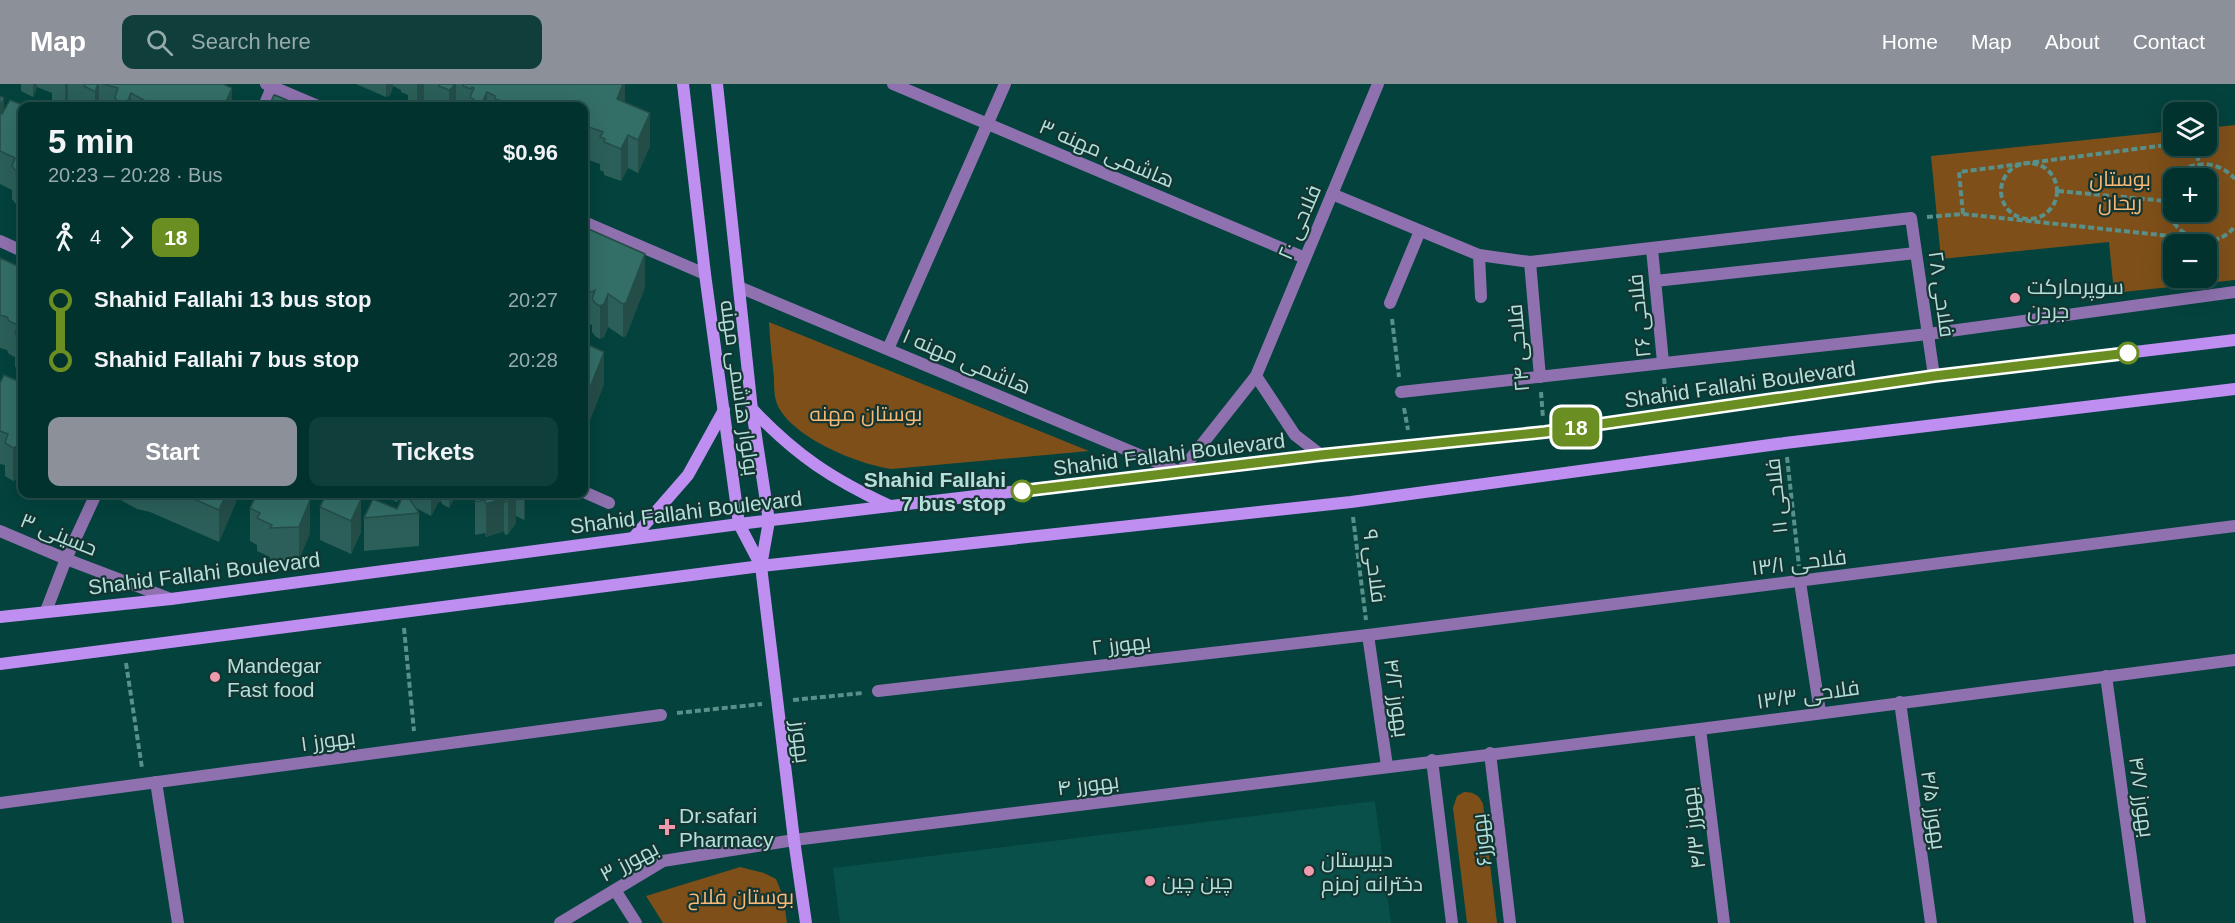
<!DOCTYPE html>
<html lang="en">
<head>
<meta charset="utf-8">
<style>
  :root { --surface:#02322e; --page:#103e3a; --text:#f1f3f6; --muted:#96aaaa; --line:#234d4a; --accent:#8c9099 }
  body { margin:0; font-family:Helvetica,Cairo,sans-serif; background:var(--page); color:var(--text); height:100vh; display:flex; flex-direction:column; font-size:22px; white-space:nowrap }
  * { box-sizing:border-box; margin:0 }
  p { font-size:20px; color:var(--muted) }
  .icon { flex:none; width:33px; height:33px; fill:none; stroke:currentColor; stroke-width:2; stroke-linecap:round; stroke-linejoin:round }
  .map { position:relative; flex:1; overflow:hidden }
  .side { position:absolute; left:18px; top:18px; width:570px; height:396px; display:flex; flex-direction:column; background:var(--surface); border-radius:12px; box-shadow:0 6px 24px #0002,0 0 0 2px var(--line) }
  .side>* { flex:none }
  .badge { padding:0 12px; border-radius:9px; font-size:21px; line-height:39px }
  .controls { position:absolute; left:2163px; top:18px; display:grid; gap:12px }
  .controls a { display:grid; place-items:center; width:54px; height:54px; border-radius:12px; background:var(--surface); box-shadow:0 6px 24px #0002,0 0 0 2px var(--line); font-size:30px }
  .map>.badge { position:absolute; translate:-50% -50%; box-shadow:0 0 0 3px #fff }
  .legs { display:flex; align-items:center; gap:9px; height:66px; padding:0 30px; font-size:20px }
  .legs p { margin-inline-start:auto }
  .overview { display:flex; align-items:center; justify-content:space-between; height:102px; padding:0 30px }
  h1 { font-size:33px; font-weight:700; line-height:45px }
  .cta { display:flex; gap:12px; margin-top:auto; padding:12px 30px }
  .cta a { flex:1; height:69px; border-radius:12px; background:var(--accent); color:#fff; font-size:24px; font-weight:700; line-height:69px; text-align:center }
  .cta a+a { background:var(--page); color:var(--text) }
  ul { padding:0 30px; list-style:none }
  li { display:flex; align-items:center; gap:21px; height:60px; font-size:22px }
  li i { display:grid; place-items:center; width:9px; height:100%; margin:0 8px; background:currentColor }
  li i::after { content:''; width:15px; height:15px; margin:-8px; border:4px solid; border-radius:50%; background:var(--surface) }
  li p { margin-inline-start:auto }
  li:first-child i { background:linear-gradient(#0000 50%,currentColor 0) }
  li:last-child i { background:linear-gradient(currentColor 50%,#0000 0) }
  header { display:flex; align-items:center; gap:36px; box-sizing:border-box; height:84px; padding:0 30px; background:var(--accent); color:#fff }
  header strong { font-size:28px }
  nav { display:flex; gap:33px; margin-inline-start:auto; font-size:21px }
  .search { width:420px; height:54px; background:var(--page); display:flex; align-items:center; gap:15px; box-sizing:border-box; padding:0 21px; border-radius:12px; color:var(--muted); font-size:22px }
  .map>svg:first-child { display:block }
</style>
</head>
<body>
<header>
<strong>Map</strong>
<div class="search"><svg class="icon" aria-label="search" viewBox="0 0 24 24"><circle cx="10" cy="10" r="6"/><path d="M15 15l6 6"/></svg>Search here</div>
<nav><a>Home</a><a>Map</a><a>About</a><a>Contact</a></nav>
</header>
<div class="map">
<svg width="2235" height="839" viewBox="0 0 2235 839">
  <rect width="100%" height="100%" fill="#03423d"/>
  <path fill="#09504a" d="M1375,717L1391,839H840L833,784Z"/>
  <g fill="#7e4f19" fill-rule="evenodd">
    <path d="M2235,41V196L2114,209L2109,158L1941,175L1931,72L2173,47L2174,62H2206L2207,44ZM2206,94V128H2174V94ZM2174,160H2206V194H2174Z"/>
    <path d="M769,238L1089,367L892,385C859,381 787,352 776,317C774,310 774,301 774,294C772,275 770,257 769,238Z"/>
    <path d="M1464,708C1474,708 1479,711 1483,720L1497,839H1467L1453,724L1457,712Z"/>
    <path d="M740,783L764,789L776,795L783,812L787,839H663L646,812Z"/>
  </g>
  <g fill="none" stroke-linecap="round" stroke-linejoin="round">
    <g stroke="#59908a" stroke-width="4" stroke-dasharray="6 3" stroke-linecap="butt">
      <path d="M2196,62L2199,81"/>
      <circle cx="2029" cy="107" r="28"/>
      <path d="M2175,94C2190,74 2220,77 2235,95"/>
      <path d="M2174,97C2146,136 2207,180 2235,142"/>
      <path d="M2058,107L2166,117"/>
      <path d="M1963,130L1959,88L2174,60"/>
      <path d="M1927,133L1963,130L2189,154"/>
      <path d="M2206,173L2210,196"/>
      <path d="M1392,235L1399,293"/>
      <path d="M1664,294L1666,313"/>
      <path d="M1541,308L1543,334"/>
      <path d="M1404,324L1408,346"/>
      <path d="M1787,373L1799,482"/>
      <path d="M1353,433L1366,536"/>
      <path d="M404,544L414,647"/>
      <path d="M126,579L142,684"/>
      <path d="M793,616L863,609"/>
      <path d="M677,629L762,620"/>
    </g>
    <g stroke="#8e71ae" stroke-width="12">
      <path d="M266,0L318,22"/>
      <path d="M893,0L1305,174"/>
      <path d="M264,22L272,3"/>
      <path d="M1332,110L1479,171L1530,178L1911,134L1934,292"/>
      <path d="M584,138L705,190"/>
      <path d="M0,157L22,167"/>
      <path d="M1652,165L1663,278"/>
      <path d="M1479,171L1481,213"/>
      <path d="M1530,178L1540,293"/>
      <path d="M1655,197L1916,169"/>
      <path d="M739,203L1180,388L1256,292L1378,0"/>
      <path d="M1390,219L1420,147"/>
      <path d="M888,265L1005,0"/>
      <path d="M1256,292L1295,351L1321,371"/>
      <path d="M1401,308L1928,250L2235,208"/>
      <path d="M584,408L609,419"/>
      <path d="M0,447L66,475L171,515"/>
      <path d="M1800,498L1820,628"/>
      <path d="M46,527L66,475L96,410"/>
      <path d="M1368,551L1387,682"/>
      <path d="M2106,592L2140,839"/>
      <path d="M878,607L1368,551L2235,442"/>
      <path d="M1900,618L1931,839"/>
      <path d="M1700,645L1724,839"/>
      <path d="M1490,669L1510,839"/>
      <path d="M1432,676L1452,839"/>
      <path d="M156,698L178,839"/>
      <path d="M0,719L661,631"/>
      <path d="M615,806L636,839"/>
      <path d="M560,839L663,777L794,756L1700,645L2235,576"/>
    </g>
    <g stroke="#bf8ef1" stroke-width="12">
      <path d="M683,0L705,190L739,440L761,482"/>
      <path d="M717,0L752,326L769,437L761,482L794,756L806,839"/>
      <path d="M753,326C797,372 832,395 890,422"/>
      <path d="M634,453L688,391L724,326"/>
      <path d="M0,533L171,515L739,440L1321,371L1545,348L1934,292L2235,256"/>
      <path d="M0,580L761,482L1351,418L1785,359L2235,305"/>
    </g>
  </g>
  <g fill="#2c5f59">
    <path d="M21,0H223L232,22H77L68,19L67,22H52V9L37,3L33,13L21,7Z"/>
    <path d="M356,0H625V18L650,62L638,89L628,84L621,97L604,91V88L600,86V80L589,76L584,81V22H435L433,21L432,18L424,16L421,22H408V11L401,8V6L393,2L390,11L386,13Z"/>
    <path d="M0,12L4,27L25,22L20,121L15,119L12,115V106L0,100Z"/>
    <path d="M584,143L645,203L626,252L623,253L608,243L604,253L600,255L596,253L592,248V241L585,238L584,234Z"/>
    <path d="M0,174L22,184V287L15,283V273L9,270L7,266L0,264Z"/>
    <path d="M0,299H22V387L19,394L13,397L5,392V381L0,380Z"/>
    <path d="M117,410H236V418L219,458L150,428L137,425L117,414Z"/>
    <path d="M257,410L310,449L299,476L270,477V473L257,467V461L250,457V424Z"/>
    <path d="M326,410H359L356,414L361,448L351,470L320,456V423Z"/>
    <path d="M361,410H375L373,415Z"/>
    <path d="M378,410H456L449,424L442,420L441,417L438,419L431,432L416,424L419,429V462L364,467V434L397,425L403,412L401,411L397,418Z"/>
    <path d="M475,410H525V433L524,436L516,432V439L508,450L505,451L504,447L486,453L485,449L475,451Z"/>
  </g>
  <g fill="#244d48">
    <path d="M33,0H37V3L33,13Z"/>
    <path d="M65,0H68V19L67,22H65Z"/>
    <path d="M99,0V22H95V8Z"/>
    <path d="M386,0H393V2L390,11L386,13Z"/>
    <path d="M417,0H424V16L421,22H417Z"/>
    <path d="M454,0H456V22H449V6Z"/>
    <path d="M623,0H625V30L617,15Z"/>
    <path d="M232,4V22H224Z"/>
    <path d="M487,8V22H479V19Z"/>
    <path d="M131,9V22H123V19Z"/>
    <path d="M4,14V47L0,55V22Z"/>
    <path d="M650,29V62L638,89V56Z"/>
    <path d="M589,43V76L584,81V48Z"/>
    <path d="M628,51V84L621,97V65Z"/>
    <path d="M22,87V120L20,121V88Z"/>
    <path d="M645,170V203L626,252L623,253V220Z"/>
    <path d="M608,210V243L604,253L600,255V222Z"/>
    <path d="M604,268V301L586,347L584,348V316Z"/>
    <path d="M22,354V387L19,394L13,397V364Z"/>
    <path d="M226,410H236V418L219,458V426Z"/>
    <path d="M397,410H401L397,418Z"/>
    <path d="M431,410H441V417L438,419L431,432Z"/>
    <path d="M449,410H456L449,424Z"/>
    <path d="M513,410H516V439L508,450V417Z"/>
    <path d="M524,410H525V433L524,436Z"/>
    <path d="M504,414V447L486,453V420Z"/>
    <path d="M361,415V448L351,470V437Z"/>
    <path d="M310,416V449L299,476V443Z"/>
  </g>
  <g fill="#336e67" stroke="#244d48" stroke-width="1.5">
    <path d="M84,0H98L95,8L84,2Z"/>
    <path d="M102,0H223L232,4L224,22H163L161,21V22H148L150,17L147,18L131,9L127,18L123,19L116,16L115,13L118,4Z"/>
    <path d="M440,0H454L452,4L449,6L439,2Z"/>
    <path d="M463,0H623L617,15L650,29L638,56L628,51L621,65L604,58L605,55L600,53L603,48L589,43L584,48V22H503L505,18L495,15V12L487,8L483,17L479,19L470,13L474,4L472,3L471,5L463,2Z"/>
    <path d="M274,11L301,22H269Z"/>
    <path d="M0,12L4,14L0,22Z"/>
    <path d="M10,16L25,22H22V87L20,88L15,86L12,82L15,74L0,67V29L2,30Z"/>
    <path d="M584,143L645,170L626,219L623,220L608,210L604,220L600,222L596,220L592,215L595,206L592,208L585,205L584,201Z"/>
    <path d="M0,174L22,184V254L15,250L18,239L15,240L9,237L7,233L0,231Z"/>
    <path d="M584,259L604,268L586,314L584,316Z"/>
    <path d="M4,291L22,299V354L19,361L13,364L5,359L8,350L0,347V299Z"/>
    <path d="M182,410H226L219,426Z"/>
    <path d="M257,410H294L310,416L299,443L270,444L272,441L257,434L260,429L250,424Z"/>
    <path d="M326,410H346L361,415L351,437L320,423Z"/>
    <path d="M404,410H406L419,429L364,434L373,415L397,425Z"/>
    <path d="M478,410H514L508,417L505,418L504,414L486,420L485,416L475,418Z"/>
  </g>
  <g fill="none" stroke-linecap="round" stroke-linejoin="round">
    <g stroke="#fff" stroke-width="14">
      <path id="line-1" d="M1022,407L1321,371L1545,348L1934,292L2128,269"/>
    </g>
    <use href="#line-1" stroke="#6b8e23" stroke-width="9"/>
  </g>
  <g fill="#f29aad" stroke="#143531" stroke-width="2">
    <circle cx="2015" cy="214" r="6"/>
    <circle cx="215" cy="593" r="6"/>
    <path d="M664 734h6v6h6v6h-6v6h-6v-6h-6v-6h6z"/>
    <circle cx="1309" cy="787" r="6"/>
    <circle cx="1150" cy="797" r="6"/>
  </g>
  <g fill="#fff" stroke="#6b8e23" stroke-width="3">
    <circle cx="2128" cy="269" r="10"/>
    <circle cx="1022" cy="407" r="10"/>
  </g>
  <g text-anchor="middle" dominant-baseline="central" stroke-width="4.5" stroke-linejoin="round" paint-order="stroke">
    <g font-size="21" fill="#b2e0da" stroke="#143531">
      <text transform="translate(1107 69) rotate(23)">هاشمی مهنه ۳</text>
      <text transform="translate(1299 138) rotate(-67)">فلاحی ۲۰</text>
      <text transform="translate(1942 210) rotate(82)">فلاحی ۲۸</text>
      <text transform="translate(1639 232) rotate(-96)">فلاحی ۲۶</text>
      <text transform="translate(1518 264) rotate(-95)">فلاحی ۲۴</text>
      <text transform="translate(967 277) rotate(23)">هاشمی مهنه ۱</text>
      <text transform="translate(1740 300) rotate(-8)">Shahid Fallahi Boulevard</text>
      <text transform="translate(740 304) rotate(82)">بولوار هاشمی مهنه</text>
      <text transform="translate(1169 370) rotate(-7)">Shahid Fallahi Boulevard</text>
      <text transform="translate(1776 412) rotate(-96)">فلاحی ۱۱</text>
      <text transform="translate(686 428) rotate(-7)">Shahid Fallahi Boulevard</text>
      <text transform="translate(59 450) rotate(22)">حسینی ۳</text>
      <text transform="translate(1799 478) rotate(-7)">فلاحی ۱۳/۱</text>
      <text transform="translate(1375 482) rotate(83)">فلاحی ۹</text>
      <text transform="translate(204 489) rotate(-7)">Shahid Fallahi Boulevard</text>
      <text transform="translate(1121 560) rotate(-7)">بهورز ۲</text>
      <text transform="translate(1808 610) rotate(-8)">فلاحی ۱۳/۳</text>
      <text transform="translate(1397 614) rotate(82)">بهورز ۴/۲</text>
      <text transform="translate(328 656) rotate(-8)">بهورز ۱</text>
      <text transform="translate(801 658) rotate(83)">بهورز</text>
      <text transform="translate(1088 700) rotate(-7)">بهورز ۴</text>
      <text transform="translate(2142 713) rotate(82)">بهورز ۴/۷</text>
      <text transform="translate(1934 726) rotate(82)">بهورز ۴/۵</text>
      <text transform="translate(1693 744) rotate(-97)">بهورز ۴/۳</text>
      <text transform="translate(1481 756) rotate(-97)">بهورز۶</text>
      <text transform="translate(629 777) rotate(-28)">بهورز ۳</text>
    </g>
    <g font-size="21" fill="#f9b977" stroke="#143531">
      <text x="2120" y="94">بوستان<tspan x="2120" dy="24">ریحان</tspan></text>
      <text x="866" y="329">بوستان مهنه</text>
      <text x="741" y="812">بوستان فلاح</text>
    </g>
    <g font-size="21" fill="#b2e0da" stroke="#143531" text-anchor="start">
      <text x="2027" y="202">سوپرمارکت<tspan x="2027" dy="24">جردن</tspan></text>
      <text x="227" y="581">Mandegar<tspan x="227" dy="24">Fast food</tspan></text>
      <text x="679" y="731">Dr.safari<tspan x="679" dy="24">Pharmacy</tspan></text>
      <text x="1321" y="775">دبیرستان<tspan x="1321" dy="24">دخترانه زمزم</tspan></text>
      <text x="1162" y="797">چین چین</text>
    </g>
    <g font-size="21" font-weight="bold" fill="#b2e0da" stroke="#143531" text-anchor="end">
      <text x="1006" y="395">Shahid Fallahi<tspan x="1006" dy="24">7 bus stop</tspan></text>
    </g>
  </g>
</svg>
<div class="controls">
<a><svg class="icon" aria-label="layers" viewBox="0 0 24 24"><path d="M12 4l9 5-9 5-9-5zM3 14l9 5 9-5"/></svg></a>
<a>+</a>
<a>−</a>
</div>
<b class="badge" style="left:1576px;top:343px;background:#6b8e23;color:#fff">18</b>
<section class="side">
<div class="overview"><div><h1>5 min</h1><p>20:23 – 20:28 · Bus</p></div><b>$0.96</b></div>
<div class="legs"><svg class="icon" aria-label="walk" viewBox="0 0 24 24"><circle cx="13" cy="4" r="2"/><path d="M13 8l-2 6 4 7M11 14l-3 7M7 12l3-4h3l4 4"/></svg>4<svg class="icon" aria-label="forward" viewBox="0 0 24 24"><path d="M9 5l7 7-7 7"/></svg><b class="badge" style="background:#6b8e23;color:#fff">18</b></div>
<ul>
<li><i style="color:#6b8e23"></i><b>Shahid Fallahi 13 bus stop</b><p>20:27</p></li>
<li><i style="color:#6b8e23"></i><b>Shahid Fallahi 7 bus stop</b><p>20:28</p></li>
</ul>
<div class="cta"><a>Start</a><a>Tickets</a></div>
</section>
</div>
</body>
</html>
